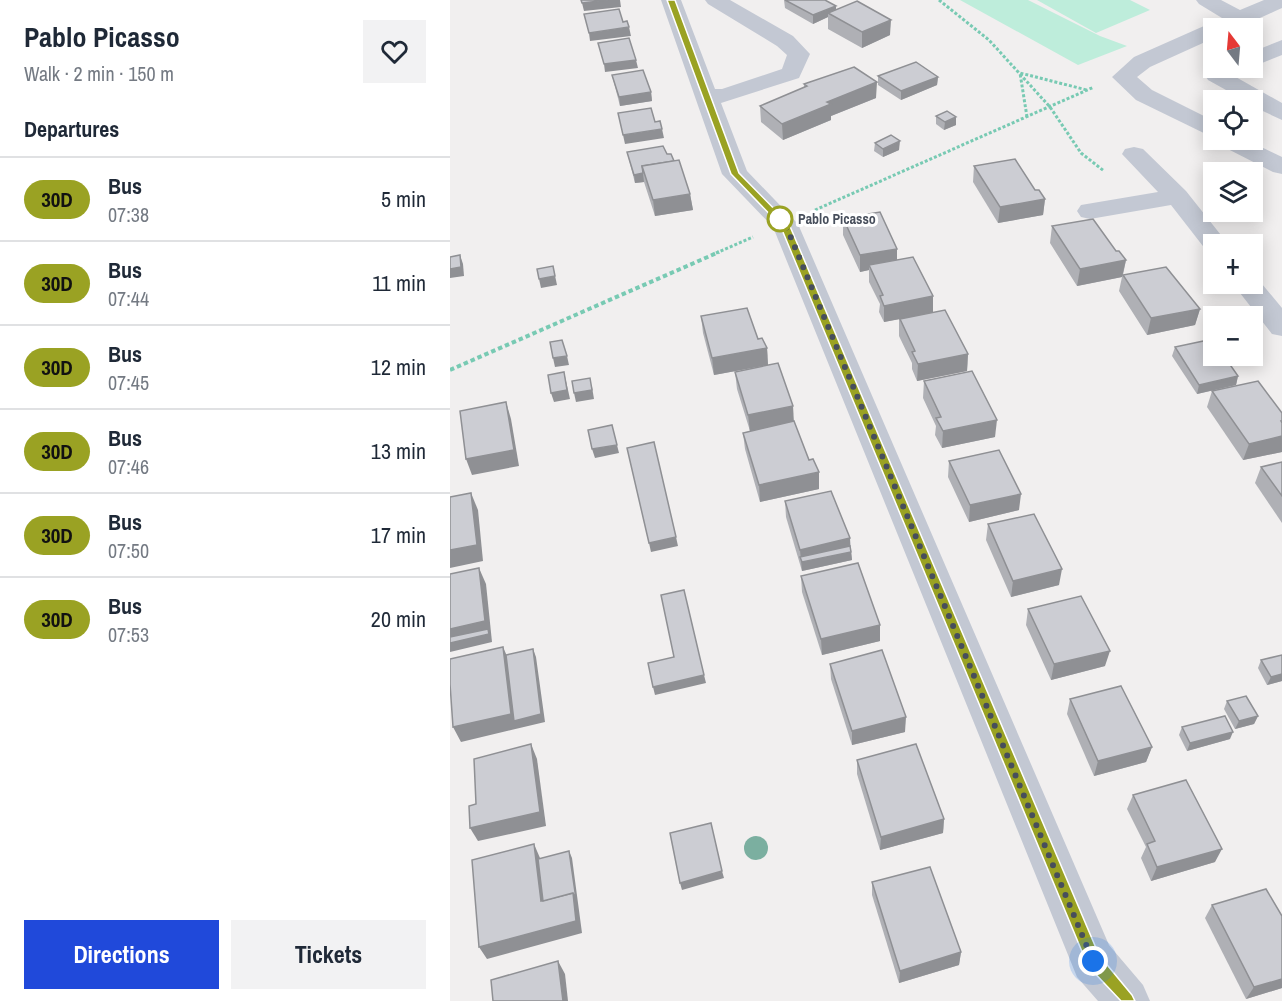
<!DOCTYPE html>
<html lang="en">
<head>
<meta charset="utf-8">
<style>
  :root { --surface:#fff; --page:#f2f2f3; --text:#1f2937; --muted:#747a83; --line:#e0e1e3; --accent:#2049da }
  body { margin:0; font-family:"Archivo Narrow",sans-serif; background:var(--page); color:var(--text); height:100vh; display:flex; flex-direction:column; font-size:22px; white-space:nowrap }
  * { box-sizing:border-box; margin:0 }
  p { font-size:20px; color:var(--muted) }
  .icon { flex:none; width:33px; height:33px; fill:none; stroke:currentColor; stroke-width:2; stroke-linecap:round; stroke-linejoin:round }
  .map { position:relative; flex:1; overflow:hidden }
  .sheet { display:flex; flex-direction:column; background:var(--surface); width:450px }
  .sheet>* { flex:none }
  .badge { padding:0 12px; border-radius:20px; font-size:21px; line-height:39px }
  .needle { width:39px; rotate:344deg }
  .controls { position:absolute; left:753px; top:18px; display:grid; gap:12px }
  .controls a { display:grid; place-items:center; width:60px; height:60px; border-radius:0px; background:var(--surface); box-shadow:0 3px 15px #0003; font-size:30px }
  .you { position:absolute; width:30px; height:30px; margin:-15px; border:4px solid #fff; border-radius:50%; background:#1a73e8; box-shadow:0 0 0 9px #1a73e833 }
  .map>.badge { position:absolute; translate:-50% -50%; box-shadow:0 0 0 3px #fff }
  h2 { padding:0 24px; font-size:22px; line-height:54px }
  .round { display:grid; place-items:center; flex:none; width:63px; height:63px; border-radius:0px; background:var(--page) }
  .head { display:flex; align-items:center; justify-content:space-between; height:102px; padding:0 24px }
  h1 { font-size:28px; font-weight:700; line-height:45px }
  .action { display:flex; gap:12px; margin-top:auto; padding:12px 24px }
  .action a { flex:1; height:69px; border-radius:0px; background:var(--accent); color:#fff; font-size:24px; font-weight:700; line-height:69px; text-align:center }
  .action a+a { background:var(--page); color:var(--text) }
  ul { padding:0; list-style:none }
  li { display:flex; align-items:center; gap:18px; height:84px; padding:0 24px; border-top:2px solid var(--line) }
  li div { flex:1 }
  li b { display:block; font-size:22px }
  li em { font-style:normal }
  li .badge { min-width:66px; font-weight:700; text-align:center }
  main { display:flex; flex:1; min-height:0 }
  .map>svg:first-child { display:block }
</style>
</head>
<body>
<main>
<section class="sheet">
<div class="head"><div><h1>Pablo Picasso</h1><p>Walk · 2 min · 150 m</p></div><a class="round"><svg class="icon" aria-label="heart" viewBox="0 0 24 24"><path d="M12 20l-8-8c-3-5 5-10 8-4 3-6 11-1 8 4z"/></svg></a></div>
<h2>Departures</h2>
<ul>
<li><span class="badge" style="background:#9aa223;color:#111">30D</span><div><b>Bus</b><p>07:38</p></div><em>5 min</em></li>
<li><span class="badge" style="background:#9aa223;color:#111">30D</span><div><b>Bus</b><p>07:44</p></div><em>11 min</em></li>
<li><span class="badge" style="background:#9aa223;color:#111">30D</span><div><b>Bus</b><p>07:45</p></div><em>12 min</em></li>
<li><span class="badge" style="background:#9aa223;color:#111">30D</span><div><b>Bus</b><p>07:46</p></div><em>13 min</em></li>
<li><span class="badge" style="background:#9aa223;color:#111">30D</span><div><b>Bus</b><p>07:50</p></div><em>17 min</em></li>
<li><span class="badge" style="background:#9aa223;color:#111">30D</span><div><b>Bus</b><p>07:53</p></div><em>20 min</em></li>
</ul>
<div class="action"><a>Directions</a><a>Tickets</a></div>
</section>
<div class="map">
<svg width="832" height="1001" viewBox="0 0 832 1001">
  <rect width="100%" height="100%" fill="#f1efef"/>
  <g fill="#beeddb">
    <path d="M510,0H578L650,36L677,46L628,65Z"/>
    <path d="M587,0H680L700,10L646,33Z"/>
  </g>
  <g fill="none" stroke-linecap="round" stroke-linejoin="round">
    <g stroke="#78cab3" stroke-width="3" stroke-dasharray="3 2" stroke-linecap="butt">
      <path d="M489,0L539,40L600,107L631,153L654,171"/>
      <path d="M577,117L570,73L637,90"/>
      <path d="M365,210L644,87"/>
      <path d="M266,253L303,237"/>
    </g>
    <path stroke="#78cab3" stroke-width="4" stroke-dasharray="4.5 3" stroke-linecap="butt" d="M0,370L269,252"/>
    <g fill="#c3c8d3" fill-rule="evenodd">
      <path d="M211,0H231L265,89H272L332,69L337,55L327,46L258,4L255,0H280L343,36L360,54L349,78L271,103L297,171L348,224L659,945L693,985L700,1001H648L627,977L323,227L272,174Z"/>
      <path d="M746,0H771L790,10L814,0H832V8C807,19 792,28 764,28V38L700,67L687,77L702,90L764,121V138L686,100L662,77L684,57L772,18L749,4Z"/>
      <path d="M832,40V55L802,67V52Z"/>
      <path d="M765,68H795L792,73L784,76L832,103V120L802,106V100H794L758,80L755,75L758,70Z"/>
      <path d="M767,140H797L832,157V174L823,172L770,145Z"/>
      <path d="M684,147L693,149L736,191L778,244H764V252L756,250L721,205L640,219L631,217L627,211L631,205L708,192L672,154L675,149Z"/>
      <path d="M802,277L807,278L832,308V336L822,334L783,284H802Z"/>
    </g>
  </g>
  <circle fill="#7bafa0" cx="306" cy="848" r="12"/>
  <g fill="#afb0b5">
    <path d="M334,0H375L386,10L440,35L412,48L378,29V17L363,24L335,8Z"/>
    <path d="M162,75L201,92L202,101L170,106Z"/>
    <path d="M428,76L488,77L487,85L451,100L428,85Z"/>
    <path d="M354,84L426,98L381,116V120L333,140L311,122L310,106L354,88Z"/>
    <path d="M486,116L506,125L494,130L486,124Z"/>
    <path d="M425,143L449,150L433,157L424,151Z"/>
    <path d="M177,152L217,154L224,161L240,194L243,210L205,216L194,182L185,183Z"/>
    <path d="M524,166L585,190L595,199L593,215L548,223L523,182Z"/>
    <path d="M393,218L447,249V260L483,313L518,354L517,371L467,381L462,369V363L449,336V319L434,322L429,312L430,304L419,282V270L410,272L393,235Z"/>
    <path d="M602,226L666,251L676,260L673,275L750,309L745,325L697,335L669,291L672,277L627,286L600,243Z"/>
    <path d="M251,316L317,348L318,365L264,375L253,333Z"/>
    <path d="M725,347L788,376L786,385L747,394L722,356Z"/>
    <path d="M285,372L344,421L369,489L310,502L295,449L293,433L300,431L287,389Z"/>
    <path d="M474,381L545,437L492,448L485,435L486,426L473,398Z"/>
    <path d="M762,391L832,413V452L793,460L757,407Z"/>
    <path d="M499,461L569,510L519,522L498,477Z"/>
    <path d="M832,462V523L805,483L811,467Z"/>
    <path d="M335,501L400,538L402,560L352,571L336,517Z"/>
    <path d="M538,524L609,585L561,597L536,540Z"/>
    <path d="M351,576L430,625V641L372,655L352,592Z"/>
    <path d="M578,609L655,666L601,680L576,625Z"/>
    <path d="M832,655V681L817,685L808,668L811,660Z"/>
    <path d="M380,664L455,732L402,745L381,679Z"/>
    <path d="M620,699L702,747L696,762L644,776L617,714Z"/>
    <path d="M777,701L808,716L804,724L785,729L774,709Z"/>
    <path d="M732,727L780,739L737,751L729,735Z"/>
    <path d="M407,760L494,819L493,833L430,850L407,774Z"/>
    <path d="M683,795L765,862L701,881L691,858L696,847L677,809Z"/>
    <path d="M422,882L511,952L509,965L449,983L422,895Z"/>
    <path d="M762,905L832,916V988L796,999L755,918Z"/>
  </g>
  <g fill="#8f9094">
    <path d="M158,0H170L171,7L134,11L132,3Z"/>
    <path d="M386,6V14L378,13V17L363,24V15Z"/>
    <path d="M441,20L440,35L412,48V32Z"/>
    <path d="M179,27L181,36L140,41L139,33Z"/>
    <path d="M186,60L188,68L155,72L154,64Z"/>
    <path d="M488,77L487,85L451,100V91Z"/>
    <path d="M427,82L426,98L381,116V120L333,140L332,124L377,102Z"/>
    <path d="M201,92L202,101L170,106L169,97Z"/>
    <path d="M506,117V125L494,130L495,122Z"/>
    <path d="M212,129L214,138L175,144L173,135Z"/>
    <path d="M450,141L449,150L433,157V149Z"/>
    <path d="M193,173L194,182L185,183L184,175Z"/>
    <path d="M240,194L243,210L205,216L203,200Z"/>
    <path d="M595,199L593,215L548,223L550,207Z"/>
    <path d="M447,249V265H419V270L410,272V255Z"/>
    <path d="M10,255L13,264L14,276L0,278V269Z"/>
    <path d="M676,260L672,277L627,286L630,269Z"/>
    <path d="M103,266L107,285L91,288L89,279Z"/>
    <path d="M483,296V313L434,322V306Z"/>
    <path d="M750,309L745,325L697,335L701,318Z"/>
    <path d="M317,348L318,365L264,375L262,358Z"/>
    <path d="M518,354L517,371L467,381L468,364Z"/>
    <path d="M117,356L119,365L105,367L103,358Z"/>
    <path d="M114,372L120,399L104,402L101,393Z"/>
    <path d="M788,376L786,385L747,394L749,385Z"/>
    <path d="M142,387L144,399L126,402L124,393Z"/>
    <path d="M56,402L61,419L69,466L22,475L16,459Z"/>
    <path d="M343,406L344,423L300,432L298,415Z"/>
    <path d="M547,420L545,437L492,448L493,431Z"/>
    <path d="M832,436V452L793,460L799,444Z"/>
    <path d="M167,445L169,453L145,458L142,449Z"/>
    <path d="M369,472V489L310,502L309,485Z"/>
    <path d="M21,493L28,510L33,561L0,568V550Z"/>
    <path d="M571,494L569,510L519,522L520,505Z"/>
    <path d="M226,537L228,546L201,552L199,543Z"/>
    <path d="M400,538V552H401L402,560L352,571L350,550Z"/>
    <path d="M29,568L36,584L42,642L0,652V629Z"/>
    <path d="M612,569L609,585L561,597L563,581Z"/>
    <path d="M430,625V641L372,655L371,639Z"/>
    <path d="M53,647L60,663L83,649L86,657L95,722L11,742L3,727Z"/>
    <path d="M660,651L655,666L601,680L604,664Z"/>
    <path d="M832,674V681L817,685L821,677Z"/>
    <path d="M254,675L256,683L205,695L203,687Z"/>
    <path d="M808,716L804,724L785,729L789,721Z"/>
    <path d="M456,717L455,732L402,745V731Z"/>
    <path d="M783,732L780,739L737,751L740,743Z"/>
    <path d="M81,744L87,759L96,826L28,841L20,828Z"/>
    <path d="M702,747L696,762L644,776L648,761Z"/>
    <path d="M494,819L493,833L430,850L431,837Z"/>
    <path d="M84,844L90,858L96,907L119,851L122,858L132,933L37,959L29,947Z"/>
    <path d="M772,849L765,862L701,881L707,867Z"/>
    <path d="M272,871L274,878L232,890L230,883Z"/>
    <path d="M511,952L509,965L449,983L450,971Z"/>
    <path d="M108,961L115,974L118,1001H113Z"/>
    <path d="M832,979V988L796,999L804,987Z"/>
  </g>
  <g fill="#cccdd3" stroke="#8f9094" stroke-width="1.5">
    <path d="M131,0H158L132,3Z"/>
    <path d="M335,0H375L386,6L363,15Z"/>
    <path d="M407,1L441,20L412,32L378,13Z"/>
    <path d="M169,9L173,22L177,21L179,27L139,33L134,14Z"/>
    <path d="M179,38L186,60L154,64L148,43Z"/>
    <path d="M466,62L488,77L451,91L428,76Z"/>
    <path d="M404,67L427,82L377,102L381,104L332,124L310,106L357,86L354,84Z"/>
    <path d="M193,70L201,92L169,97L162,75Z"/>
    <path d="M201,108L205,122L210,121L212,129L173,135L168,113Z"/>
    <path d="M497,111L506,117L495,122L486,116Z"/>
    <path d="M441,135L450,141L433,149L425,143Z"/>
    <path d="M213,146L217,154H221L224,161L192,166L193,173L184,175L177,152Z"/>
    <path d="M565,159L585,190H589L595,199L550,207L524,166Z"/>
    <path d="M229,160L240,194L203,200L192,166Z"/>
    <path d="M430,212L447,249L410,255L393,218Z"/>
    <path d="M643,219L666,251H669L676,260L630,269L602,226Z"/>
    <path d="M10,255L11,267L0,269V257Z"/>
    <path d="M463,257L483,296L434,306L430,296L433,295L419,265Z"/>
    <path d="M103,266L105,276L89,279L87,269Z"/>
    <path d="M716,267L750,309L701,318L673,275Z"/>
    <path d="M297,308L308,339L312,338L317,348L262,358L251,316Z"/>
    <path d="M495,310L518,354L468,364L462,352L465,351L450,319Z"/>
    <path d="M763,339L764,356H774L788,376L749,385L725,347Z"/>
    <path d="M112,340L117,356L103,358L100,342Z"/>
    <path d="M328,363L343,406L298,415L285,372Z"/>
    <path d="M522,371L547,420L493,431L486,418L491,417L474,381Z"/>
    <path d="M114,372L117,390L101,393L98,375Z"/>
    <path d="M140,378L142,390L124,393L122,381Z"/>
    <path d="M808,381L832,413V421H831L832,423V436L799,444L762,391Z"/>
    <path d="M56,402L64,450L16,459L10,411Z"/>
    <path d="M344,421L359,460L363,459L369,472L309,485L293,433Z"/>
    <path d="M162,425L167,445L142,449L138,430Z"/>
    <path d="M204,442L226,537L199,543L177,448Z"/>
    <path d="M549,450L571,494L520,505L499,461Z"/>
    <path d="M832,462V496L811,467Z"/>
    <path d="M381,491L400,538L350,550L335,501Z"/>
    <path d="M21,493L27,545L0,550V497Z"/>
    <path d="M584,514L612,569L563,581L538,524Z"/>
    <path d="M400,546L401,552L352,562L350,557Z"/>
    <path d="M408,563L430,625L371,639L351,576Z"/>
    <path d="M29,568L35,621L0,629V574Z"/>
    <path d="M234,590L254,675L203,687L198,663L224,657L211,595Z"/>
    <path d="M631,596L660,651L604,664L578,609Z"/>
    <path d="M38,629L39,634L0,643V637Z"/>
    <path d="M53,647L61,714L3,727L0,684V659Z"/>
    <path d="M83,649L91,714L64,721L56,655Z"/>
    <path d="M432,650L456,717L402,731L380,664Z"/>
    <path d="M832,655V674L821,677L811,660Z"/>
    <path d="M671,686L702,747L648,761L620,699Z"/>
    <path d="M796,696L808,716L789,721L777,701Z"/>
    <path d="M775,716L783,732L740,743L732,727Z"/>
    <path d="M81,744L90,812L20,828L19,806L26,804L24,759Z"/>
    <path d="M466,744L494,819L431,837L407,760Z"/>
    <path d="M736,780L772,849L707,867L697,844L705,841L683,795Z"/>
    <path d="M261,823L272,871L230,883L220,833Z"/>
    <path d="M84,844L91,901L123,893L126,921L29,947L22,860Z"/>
    <path d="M119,851L126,899L123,893L93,901L88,859Z"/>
    <path d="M480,867L511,952L450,971L422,882Z"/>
    <path d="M816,889L832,916V979L804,987L762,905Z"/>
    <path d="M108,961L113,1001H43L41,980Z"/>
  </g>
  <path fill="#9aa223" stroke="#fff" stroke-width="1.5" d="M217,0H225L289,173L339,224L649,955L682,995L685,1001H671L638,966L330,225L281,174Z"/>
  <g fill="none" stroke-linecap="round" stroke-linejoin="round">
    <path stroke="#474e5b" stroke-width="6" stroke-dasharray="0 10.8" d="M330,219L335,224L344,245L643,961"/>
  </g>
  <circle fill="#fff" stroke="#9aa223" stroke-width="3" cx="330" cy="219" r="12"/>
  <g text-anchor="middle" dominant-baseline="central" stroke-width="6" stroke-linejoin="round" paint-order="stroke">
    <g font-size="14" font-weight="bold" fill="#474e5b" stroke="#fff" text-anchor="start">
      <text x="348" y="219">Pablo Picasso</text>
    </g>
  </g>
</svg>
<div class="controls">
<a><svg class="needle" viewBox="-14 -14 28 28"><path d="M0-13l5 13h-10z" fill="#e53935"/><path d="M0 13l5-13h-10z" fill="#747a83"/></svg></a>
<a><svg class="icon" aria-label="locate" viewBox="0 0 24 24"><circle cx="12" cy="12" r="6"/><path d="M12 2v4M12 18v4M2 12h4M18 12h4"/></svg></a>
<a><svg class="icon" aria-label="layers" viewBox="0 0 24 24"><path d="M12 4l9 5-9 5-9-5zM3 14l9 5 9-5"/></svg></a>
<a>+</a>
<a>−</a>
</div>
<div class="you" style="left:643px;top:961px"></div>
</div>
</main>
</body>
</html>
